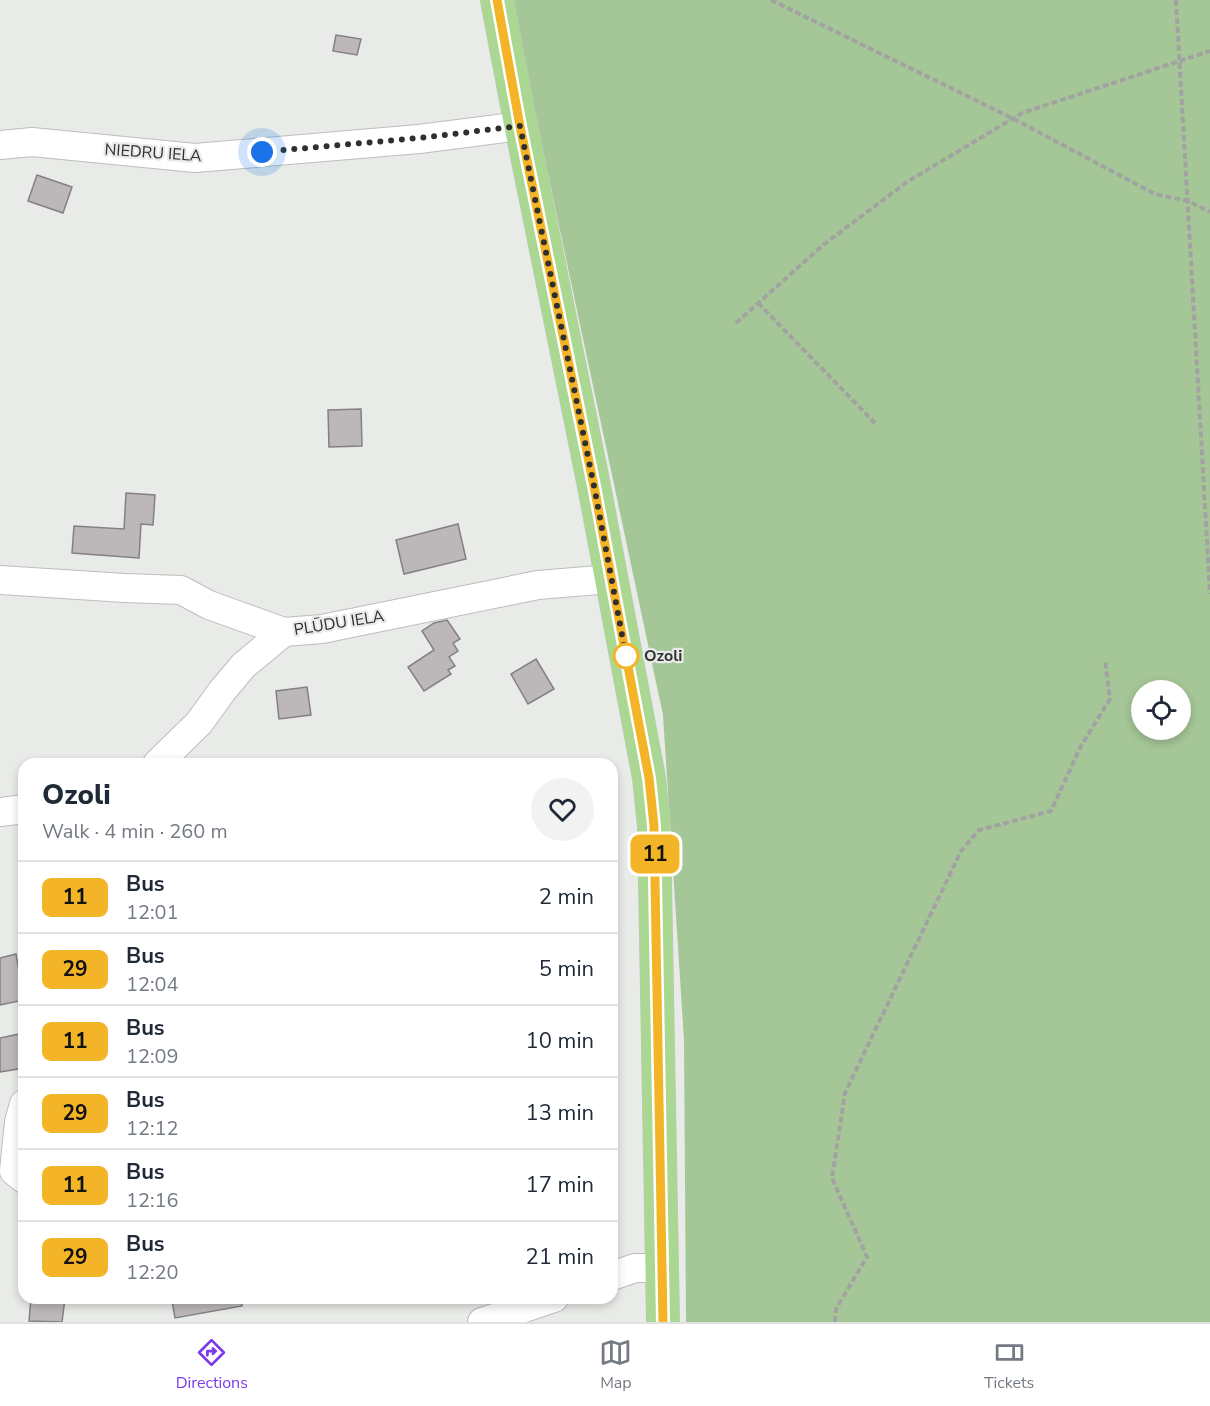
<!DOCTYPE html>
<html lang="en">
<head>
<meta charset="utf-8">
<style>
  :root { --surface:#fff; --page:#f2f2f3; --text:#1f2937; --muted:#747a83; --line:#e0e1e3; --accent:#7c3aed }
  body { margin:0; font-family:"Nunito Sans",sans-serif; background:var(--page); color:var(--text); height:100vh; display:flex; flex-direction:column; font-size:22px; white-space:nowrap }
  * { box-sizing:border-box; margin:0 }
  p { font-size:20px; color:var(--muted) }
  .icon { flex:none; width:33px; height:33px; fill:none; stroke:currentColor; stroke-width:2; stroke-linecap:round; stroke-linejoin:round }
  .map { position:relative; flex:1; overflow:hidden }
  .sheet { position:absolute; left:18px; top:758px; width:600px; height:546px; display:flex; flex-direction:column; background:var(--surface); border-radius:18px; box-shadow:0 3px 9px #0003 }
  .sheet>* { flex:none }
  .badge { padding:0 12px; border-radius:9px; font-size:21px; line-height:39px }
  .tools { position:absolute; left:1131px; top:680px; display:grid; gap:12px }
  .tools a { display:grid; place-items:center; width:60px; height:60px; border-radius:50%; background:var(--surface); box-shadow:0 3px 9px #0003; font-size:30px }
  .you { position:absolute; width:30px; height:30px; margin:-15px; border:4px solid #fff; border-radius:50%; background:#1a73e8; box-shadow:0 0 0 9px #1a73e833 }
  .map>.badge { position:absolute; translate:-50% -50%; box-shadow:0 0 0 3px #fff }
  .round { display:grid; place-items:center; flex:none; width:63px; height:63px; border-radius:32px; background:var(--page) }
  .overview { display:flex; align-items:center; justify-content:space-between; height:102px; padding:0 24px }
  h1 { font-size:28px; font-weight:800; line-height:45px }
  ul { padding:0; list-style:none }
  li { display:flex; align-items:center; gap:18px; height:72px; padding:0 24px; border-top:2px solid var(--line) }
  li div { flex:1 }
  li b { display:block; font-size:22px }
  li em { font-style:normal }
  li .badge { min-width:66px; font-weight:700; text-align:center }
  .menu { display:flex; justify-content:space-around; align-items:center; height:84px; border-top:2px solid var(--line); background:var(--surface); font-size:16px; color:var(--muted) }
  .menu a { display:grid; justify-items:center; gap:3px }
  .menu .current { color:var(--accent) }
  .map>svg:first-child { display:block }
</style>
</head>
<body>
<div class="map">
<svg width="1210" height="1322" viewBox="0 0 1210 1322">
  <rect width="100%" height="100%" fill="#e9ebe8"/>
  <path fill="#a5c697" fill-rule="evenodd" d="M511,0H1210V1322H686L684,1040L663,715ZM1142,690H1180V729H1142Z"/>
  <g fill="#bcb8b9" stroke="#848081" stroke-width="1.5">
    <path d="M336,35L361,39L357,55L333,51Z"/>
    <path d="M37,175L72,187L63,213L28,201Z"/>
    <path d="M361,409L362,446L329,447L328,410Z"/>
    <path d="M126,493L155,495L153,525L141,524L139,558L72,553L74,526L124,529Z"/>
    <path d="M458,524L466,559L404,574L396,540Z"/>
    <path d="M447,620L460,639L453,643L458,651L449,657L455,666L448,670L451,674L424,691L408,667L434,650L422,631L434,623Z"/>
    <path d="M536,659L554,689L528,704L511,674Z"/>
    <path d="M307,687L311,715L279,719L276,691Z"/>
    <path d="M16,954L24,1000L0,1005V958Z"/>
    <path d="M24,1033V1068L0,1072V1038Z"/>
    <path d="M31,1298H65L62,1322L29,1321Z"/>
    <path d="M174,1298H241L242,1306L175,1318L172,1301L174,1300Z"/>
  </g>
  <g fill="none" stroke-linecap="round" stroke-linejoin="round">
    <g stroke="#bbbeba" stroke-width="30">
      <g id="minor">
        <path d="M0,145L32,142L195,158L419,139L521,126"/>
        <path d="M0,580L125,588L181,590L209,605L284,632L322,629L538,585L611,579"/>
        <path d="M157,764L199,723L222,691L244,665L284,632"/>
        <path d="M0,812L24,809"/>
        <path d="M24,1104L19,1122L14,1171L24,1179"/>
        <path d="M612,1276L635,1268H663"/>
        <path d="M482,1322L554,1298"/>
      </g>
    </g>
    <g stroke="#c4c5c4" stroke-width="34">
      <path id="major" d="M497,0L521,126L594,486L649,778L654,826L663,1322"/>
    </g>
    <g stroke="#a2a3a1" stroke-width="4" stroke-dasharray="6 3" stroke-linecap="butt">
      <path d="M771,0L1012,118L1155,194L1188,201L1210,212"/>
      <path d="M1176,0L1210,594"/>
      <path d="M758,303L875,423"/>
      <path d="M736,323L823,245L907,182L1022,113L1210,51"/>
      <path d="M835,1322L836,1309L867,1257L832,1178L845,1093L961,851L979,830L1051,811L1081,746L1110,699L1105,660"/>
    </g>
    <use href="#minor" stroke="#fff" stroke-width="28"/>
    <use href="#major" stroke="#aad792" stroke-width="33"/>
  </g>
  <g fill="none" stroke-linecap="round" stroke-linejoin="round">
    <g stroke="#fff" stroke-width="14">
      <path id="line" d="M497,0L520,126L594,486L649,778L654,826L663,1322"/>
    </g>
    <use href="#line" stroke="#f4b427" stroke-width="9"/>
    <path stroke="#2e2f2e" stroke-width="6" stroke-dasharray="0 10.8" d="M262,152L419,138L520,126L594,486L626,656"/>
  </g>
  <circle fill="#fff" stroke="#f4b427" stroke-width="3" cx="626" cy="656" r="12"/>
  <g text-anchor="middle" dominant-baseline="central" stroke-width="4.5" stroke-linejoin="round" paint-order="stroke">
    <g font-size="16" fill="#2e2f2e" stroke="#e9ebe8">
      <text transform="translate(153 153) rotate(4)">NIEDRU IELA</text>
      <text transform="translate(339 623) rotate(-9)">PLŪDU IELA</text>
    </g>
    <g font-size="16" font-weight="bold" fill="#2e2f2e" stroke="#e9ebe8" text-anchor="start">
      <text x="644" y="656">Ozoli</text>
    </g>
  </g>
</svg>
<div class="tools">
<a><svg class="icon" aria-label="locate" viewBox="0 0 24 24"><circle cx="12" cy="12" r="6"/><path d="M12 2v4M12 18v4M2 12h4M18 12h4"/></svg></a>
</div>
<div class="you" style="left:262px;top:152px"></div>
<b class="badge" style="left:655px;top:854px;background:#f4b427;color:#111">11</b>
<section class="sheet">
<div class="overview"><div><h1>Ozoli</h1><p>Walk · 4 min · 260 m</p></div><a class="round"><svg class="icon" aria-label="heart" viewBox="0 0 24 24"><path d="M12 20l-8-8c-3-5 5-10 8-4 3-6 11-1 8 4z"/></svg></a></div>
<ul>
<li><span class="badge" style="background:#f4b427;color:#111">11</span><div><b>Bus</b><p>12:01</p></div><em>2 min</em></li>
<li><span class="badge" style="background:#f4b427;color:#111">29</span><div><b>Bus</b><p>12:04</p></div><em>5 min</em></li>
<li><span class="badge" style="background:#f4b427;color:#111">11</span><div><b>Bus</b><p>12:09</p></div><em>10 min</em></li>
<li><span class="badge" style="background:#f4b427;color:#111">29</span><div><b>Bus</b><p>12:12</p></div><em>13 min</em></li>
<li><span class="badge" style="background:#f4b427;color:#111">11</span><div><b>Bus</b><p>12:16</p></div><em>17 min</em></li>
<li><span class="badge" style="background:#f4b427;color:#111">29</span><div><b>Bus</b><p>12:20</p></div><em>21 min</em></li>
</ul>
</section>
</div>
<nav class="menu">
<a class="current"><svg class="icon" aria-label="directions" viewBox="0 0 24 24"><path d="M12 3l9 9-9 9-9-9zM9 14v-3h6M13 9l2 2-2 2"/></svg>Directions</a>
<a><svg class="icon" aria-label="map" viewBox="0 0 24 24"><path d="M3 6l6-2 6 2 6-2v14l-6 2-6-2-6 2zM9 4v14M15 6v14"/></svg>Map</a>
<a><svg class="icon" aria-label="tickets" viewBox="0 0 24 24"><path d="M3 7h18v10H3zM15 7v10"/></svg>Tickets</a>
</nav>
</body>
</html>
